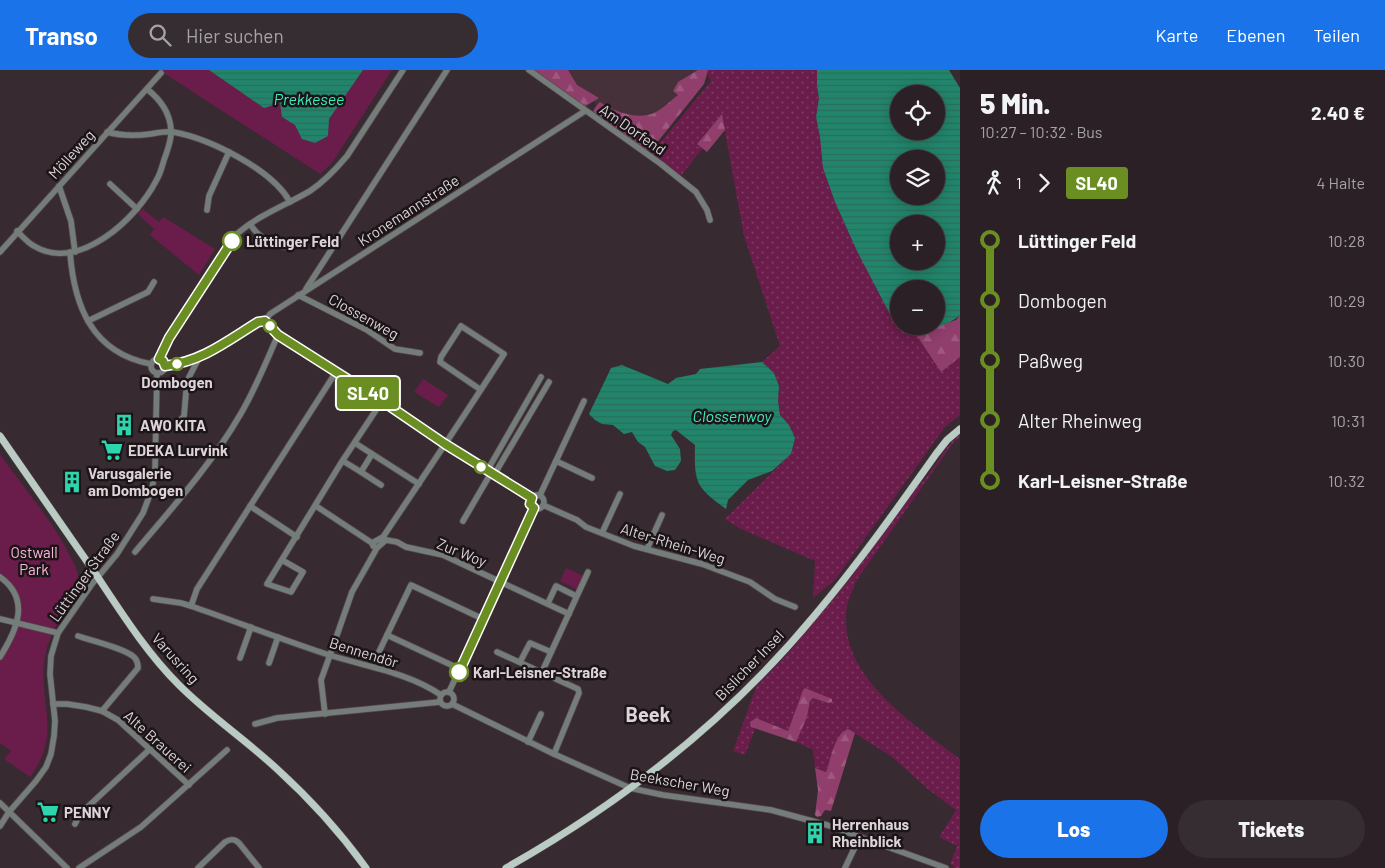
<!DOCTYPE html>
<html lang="de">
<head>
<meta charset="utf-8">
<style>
  :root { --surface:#2a2025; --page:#362d32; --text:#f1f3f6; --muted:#a5a3a7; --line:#463e42; --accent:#1a73e8 }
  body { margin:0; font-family:Barlow,sans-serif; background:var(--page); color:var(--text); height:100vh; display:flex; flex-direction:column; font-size:19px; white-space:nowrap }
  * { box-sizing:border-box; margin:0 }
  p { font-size:16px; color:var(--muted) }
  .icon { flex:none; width:28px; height:28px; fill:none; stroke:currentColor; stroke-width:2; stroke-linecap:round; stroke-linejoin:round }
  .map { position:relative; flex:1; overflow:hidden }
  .sheet { display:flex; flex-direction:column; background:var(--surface); width:425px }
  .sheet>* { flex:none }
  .badge { padding:0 10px; border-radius:4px; font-size:18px; line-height:32px }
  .tools { position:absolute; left:890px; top:15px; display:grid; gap:10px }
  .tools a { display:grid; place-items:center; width:55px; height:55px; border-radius:50%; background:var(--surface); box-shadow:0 2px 12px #0003,0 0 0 1px var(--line); font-size:25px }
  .map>.badge { position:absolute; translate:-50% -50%; box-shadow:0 0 0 2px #fff }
  .legs { display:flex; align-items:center; gap:8px; height:55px; padding:0 20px; font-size:16px }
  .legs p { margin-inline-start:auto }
  .summary { display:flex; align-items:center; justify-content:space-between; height:85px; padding:0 20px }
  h1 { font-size:28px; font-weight:800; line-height:38px }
  .action { display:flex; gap:10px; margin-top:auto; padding:10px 20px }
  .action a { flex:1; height:58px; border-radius:30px; background:var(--accent); color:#fff; font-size:20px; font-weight:800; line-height:58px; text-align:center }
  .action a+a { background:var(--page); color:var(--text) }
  ul { padding:0 20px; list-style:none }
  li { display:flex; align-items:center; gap:18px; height:60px; font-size:19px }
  li i { display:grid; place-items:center; width:8px; height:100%; margin:0 6px; background:currentColor }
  li i::after { content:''; width:12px; height:12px; margin:-6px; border:4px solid; border-radius:50%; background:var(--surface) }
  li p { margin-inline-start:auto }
  li:first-child i { background:linear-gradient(#0000 50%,currentColor 0) }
  li:last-child i { background:linear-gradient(currentColor 50%,#0000 0) }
  header { display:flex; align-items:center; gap:30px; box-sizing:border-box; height:70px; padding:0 25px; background:var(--accent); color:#fff }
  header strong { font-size:24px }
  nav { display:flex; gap:28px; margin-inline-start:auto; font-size:18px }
  .search { width:350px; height:45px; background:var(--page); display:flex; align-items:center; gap:12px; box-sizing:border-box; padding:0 18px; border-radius:28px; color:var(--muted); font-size:19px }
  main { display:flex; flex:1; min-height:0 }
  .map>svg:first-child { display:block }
</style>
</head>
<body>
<header>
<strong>Transo</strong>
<div class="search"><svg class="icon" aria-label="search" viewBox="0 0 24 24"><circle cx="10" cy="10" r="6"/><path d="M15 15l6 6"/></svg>Hier suchen</div>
<nav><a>Karte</a><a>Ebenen</a><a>Teilen</a></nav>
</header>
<main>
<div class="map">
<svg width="960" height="798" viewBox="0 0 960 798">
  <defs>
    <pattern id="grass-dots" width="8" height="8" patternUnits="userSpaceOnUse" patternTransform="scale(1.25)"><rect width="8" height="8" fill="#6a1c4a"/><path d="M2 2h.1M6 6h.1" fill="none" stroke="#7f3c63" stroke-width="1.8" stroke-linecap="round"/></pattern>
    <pattern id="forest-firs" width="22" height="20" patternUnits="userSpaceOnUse" patternTransform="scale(1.25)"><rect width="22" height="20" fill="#903e6c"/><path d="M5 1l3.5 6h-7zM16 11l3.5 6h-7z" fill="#9f5980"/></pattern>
    <pattern id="water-rules" width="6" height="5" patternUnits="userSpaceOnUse" patternTransform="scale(1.25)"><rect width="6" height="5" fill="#21856b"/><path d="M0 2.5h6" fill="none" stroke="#2d6c5c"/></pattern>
  </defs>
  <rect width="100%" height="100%" fill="#382a31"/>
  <path fill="#46313b" d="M532,0H708L704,14L651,80L597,37L596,33Z"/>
  <g fill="url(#grass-dots)">
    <path d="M708,0H817V16L819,28L816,47L820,67L893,250L899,254V256C904,256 908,262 915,263L941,302L960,287V345L945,357L835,510L813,528L815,491L741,459L725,449L791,384L795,368L789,355L780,345L778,330L779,316L774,303L762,292L780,276L744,166L722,45L697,74L703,78L680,107L651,84L711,11L707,4Z"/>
    <path d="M960,362V367L953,373L856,511C854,518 850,525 848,532C832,603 913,653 960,689V798H953L954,796L950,794L957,776L939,767L956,740L929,720L892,687L848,659L838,668L826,702L815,698L813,680L796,672L807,647L810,631L813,628L828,633L805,618L803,620L788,661L751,657L755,659L745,685L733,681L756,617L789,582L852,506L913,422C932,404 942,380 960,362Z"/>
  </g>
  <g fill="url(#forest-firs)">
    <path d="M532,0H568L577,15L599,28L584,37Z"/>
    <path d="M698,0H708L704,14L651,80L646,81L592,43L596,36L600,32C615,42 639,51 656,42C664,38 671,30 678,25L673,21L678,12Z"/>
    <path d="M722,44L725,60L707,82L697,74Z"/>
    <path d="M960,245V287L941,302L915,263L956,250Z"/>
    <path d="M805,618L832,629V632L828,633L813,628L810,631L807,647L796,672L751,657L750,652L756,648L788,661L803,620Z"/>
    <path d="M848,659L855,663L831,741L825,740L821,746L817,747L815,745L818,720L815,698L826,702C831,690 834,664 848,659Z"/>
  </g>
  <g fill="#6a1c4a">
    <path d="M159,0H392L332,93L320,104Z"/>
    <path d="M143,139L159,152L163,148H165L215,179L199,205L150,165L154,159L138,144Z"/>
    <path d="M423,309L448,325L439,337L414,322Z"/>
    <path d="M0,384C24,418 53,451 71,488C74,493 77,499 78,506C80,523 64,540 57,554C52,563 48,572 46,582C35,630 65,660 30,707L4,689L11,681L0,673V587L17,552V528L0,507Z"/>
    <path d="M566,498L584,506L578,520L560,511Z"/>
  </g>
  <g fill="url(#water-rules)" fill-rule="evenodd">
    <path d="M209,0H363L329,49L328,66L315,73L302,69L295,55L282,47L280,33L264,38Z"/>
    <path d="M817,0H949L960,18V245C953,253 922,264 911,262C907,262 905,259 901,256H936V219H899V254L893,250L857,181L835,132L823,98L820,67L816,47L819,28L817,16ZM899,24H936V61H899ZM899,89H936V126H899ZM899,154H936V191H899Z"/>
    <path d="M762,292L774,303L779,316L778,330L780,345L789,355L795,368L791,384L772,401L748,410L728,430L726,439C696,417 694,413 695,375L676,360L673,361L671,365L680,379L681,391L675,400L667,401L655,396L645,377L638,372L632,362L624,364L613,355L602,354L595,350L589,344L611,298L622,295L668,314L676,308L696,304L700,299Z"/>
  </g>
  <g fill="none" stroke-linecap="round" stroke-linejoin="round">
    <g stroke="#56484f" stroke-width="7">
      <g id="minor">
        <path d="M529,0L661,94L696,122L707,140L710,150"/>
        <path d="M107,62C122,66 135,66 150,64C157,63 165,61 173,62C208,68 272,99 290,132"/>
        <path d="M110,114L137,139"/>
        <path d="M59,116L71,151L75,182"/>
        <path d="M207,140L209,126L229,82"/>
        <path d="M250,154C258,167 274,177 289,177"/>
        <path d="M17,161C22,166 28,173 34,176C79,203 137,148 156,111C160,105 162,97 164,90C167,81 172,70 171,60C170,43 161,30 147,19"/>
        <path d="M0,182L161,3"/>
        <path d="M70,182C74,236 92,283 151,294"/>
        <path d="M306,219L447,0"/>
        <path d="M298,225L367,260L395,279L420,283"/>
        <path d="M88,251L148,222L154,212"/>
        <path d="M265,251L270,244L585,41"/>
        <path d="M265,251L278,265C363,320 446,376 531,428"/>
        <path d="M159,289L169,268L238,163C259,145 286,135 310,121C325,111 336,99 347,86L403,0"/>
        <circle cx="158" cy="296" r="7"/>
        <path d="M165,296C203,291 227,272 258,252L265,251"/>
        <path d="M177,354L184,346L187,311L199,288"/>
        <path d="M355,373L419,414"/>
        <path d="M343,391L361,402L372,384"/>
        <path d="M556,391L592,408"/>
        <path d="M487,401L541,307"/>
        <path d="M361,402L381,415"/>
        <path d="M494,405L549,312"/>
        <circle cx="537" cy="432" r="7"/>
        <path d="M540,425L584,331"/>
        <path d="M543,435L577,450L586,457L634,476L702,494L750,512L775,529L795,537"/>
        <path d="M250,436L297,467"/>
        <path d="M316,436L372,473"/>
        <path d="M463,451L491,403"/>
        <path d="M602,463L620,424"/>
        <path d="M383,467C424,406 465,345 504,284L461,256L441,287L440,292L481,320"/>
        <path d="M386,470L397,472L406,477L443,485L569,544"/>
        <path d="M647,479L662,445"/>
        <path d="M135,482C172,438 211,395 240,345C255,320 266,292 278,265"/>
        <path d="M282,490L303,502L291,522L267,514L341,393L382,331"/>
        <path d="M0,507C31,529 17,560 0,587"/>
        <path d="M153,529L181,533L191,536C237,552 283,570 329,585C365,596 409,603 441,625"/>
        <path d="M548,533L556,516L576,526"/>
        <path d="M191,536L197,519L336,302"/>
        <path d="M0,549L58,563"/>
        <path d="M387,565L460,599"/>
        <path d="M78,566C92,571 124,578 134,587C137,590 138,594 138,598L102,641"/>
        <path d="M497,582L578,619L579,623L554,684"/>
        <path d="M377,586L411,515L483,549"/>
        <path d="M240,588L251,557"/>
        <path d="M520,592L530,573L551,582"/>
        <path d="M269,593L278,567"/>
        <path d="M542,602L588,502"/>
        <circle cx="447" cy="629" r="7"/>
        <path d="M449,622L534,438"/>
        <path d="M53,634H67L86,637L102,641L118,650L189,715"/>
        <path d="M452,634L554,684L630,718L663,725L771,740L827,755L946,798"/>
        <path d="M325,644L321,610L330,585L352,522L377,478L386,470L383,467L372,473L373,476L377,478"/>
        <path d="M255,654L277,648L440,632"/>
        <path d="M528,672L541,644"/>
        <path d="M0,733L67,798"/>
        <path d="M75,754L80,744L150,679"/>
        <path d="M0,756L9,742L36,711L46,697L51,684L54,666L55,651L50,604L51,586L58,563L92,514L117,484L143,443L152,419L155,401L157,304"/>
        <path d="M79,798L141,757L227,680"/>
        <path d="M198,798L225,772C230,769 234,768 239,773L259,798"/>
        <path d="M845,798L855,777L857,766"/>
      </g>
    </g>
    <g stroke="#56484f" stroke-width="8">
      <g id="major">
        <path d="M0,366C32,412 63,457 95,503C121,542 146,582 179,615C210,646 246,670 277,699C310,729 340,762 366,798"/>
        <path d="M506,798C623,732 730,648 815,545C858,494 897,439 936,384L947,370L960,359"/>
      </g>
    </g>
    <use href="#minor" stroke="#747d79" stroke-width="5.5"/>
    <use href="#major" stroke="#bacbc4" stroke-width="7"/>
  </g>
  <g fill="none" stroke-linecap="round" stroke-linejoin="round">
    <g stroke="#fff" stroke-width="11">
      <path id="line-1" d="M232,171L169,268L159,289L163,291L165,296C203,291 227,271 258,252L265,251L278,265L382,331L445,374L532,428L530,434L534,438L459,602"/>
    </g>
    <use href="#line-1" stroke="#6b8e23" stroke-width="8"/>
  </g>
  <defs>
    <g id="building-bare" transform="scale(1.725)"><path d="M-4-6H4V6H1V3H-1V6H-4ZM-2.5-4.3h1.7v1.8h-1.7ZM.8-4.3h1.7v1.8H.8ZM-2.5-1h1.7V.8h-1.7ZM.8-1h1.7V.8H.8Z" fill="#2ed4ab" stroke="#1b1518" stroke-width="2.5" paint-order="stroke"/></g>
    <g id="supermarket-bare" transform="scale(1.725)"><path d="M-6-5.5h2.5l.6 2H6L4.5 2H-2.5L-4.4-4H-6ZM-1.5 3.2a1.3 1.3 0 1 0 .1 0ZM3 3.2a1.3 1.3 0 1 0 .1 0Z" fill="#2ed4ab" stroke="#1b1518" stroke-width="2.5" paint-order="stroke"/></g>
  </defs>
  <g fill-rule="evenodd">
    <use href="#building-bare" x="124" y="355"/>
    <use href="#supermarket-bare" x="112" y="380"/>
    <use href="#building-bare" x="72" y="412"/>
    <use href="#supermarket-bare" x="48" y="742"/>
    <use href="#building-bare" x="815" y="763"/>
  </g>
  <g fill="#fff" stroke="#6b8e23" stroke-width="2.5">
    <circle cx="232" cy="171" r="9"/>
    <circle cx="270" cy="256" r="6"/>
    <circle cx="177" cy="294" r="6"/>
    <circle cx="481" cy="397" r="6"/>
    <circle cx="459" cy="602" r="9"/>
  </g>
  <g text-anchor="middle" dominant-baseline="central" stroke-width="5" stroke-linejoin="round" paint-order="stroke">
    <g font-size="15" fill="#ddd3d8" stroke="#1b1518">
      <text transform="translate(633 59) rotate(35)">Am Dorfend</text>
      <text transform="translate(71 84) rotate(-48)">Mölleweg</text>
      <text transform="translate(408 140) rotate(-33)">Kronemannstraße</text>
      <text transform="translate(364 246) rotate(29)">Clossenweg</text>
      <text transform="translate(673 473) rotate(17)">Alter-Rhein-Weg</text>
      <text transform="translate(462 482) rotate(22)">Zur Woy</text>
      <text transform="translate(84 506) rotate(-54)">Lüttinger Straße</text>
      <text transform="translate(364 582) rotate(17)">Bennendör</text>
      <text transform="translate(176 588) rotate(48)">Varusring</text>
      <text transform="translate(749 595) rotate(-46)">Bislicher Insel</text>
      <text transform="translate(158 671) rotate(42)">Alte Brauerei</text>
      <text transform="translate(680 712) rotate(10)">Beekscher Weg</text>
    </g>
    <g font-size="15" font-weight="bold" fill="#ddd3d8" stroke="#1b1518" text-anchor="start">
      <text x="246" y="171">Lüttinger Feld</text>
      <text x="177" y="312" text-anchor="middle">Dombogen</text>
      <text x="473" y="602">Karl-Leisner-Straße</text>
    </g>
    <g font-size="15" font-weight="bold" fill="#ddd3d8" stroke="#1b1518" text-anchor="start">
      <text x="140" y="355">AWO KITA</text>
      <text x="128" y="380">EDEKA Lurvink</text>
      <text x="88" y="403">Varusgalerie<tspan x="88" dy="17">am Dombogen</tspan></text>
      <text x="64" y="742">PENNY</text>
      <text x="832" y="754">Herrenhaus<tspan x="832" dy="17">Rheinblick</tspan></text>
    </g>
    <g font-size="15" fill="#fcb6d9" stroke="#1b1518">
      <text x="34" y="482">Ostwall<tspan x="34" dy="17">Park</tspan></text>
    </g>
    <g font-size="16" font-style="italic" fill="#3dedbf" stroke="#1b1518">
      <text x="309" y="28">Prekkesee</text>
      <text x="732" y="345">Clossenwoy</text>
    </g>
    <g font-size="20" font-weight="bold" fill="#ddd3d8" stroke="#1b1518">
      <text x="648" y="644">Beek</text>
    </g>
  </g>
</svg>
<div class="tools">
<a><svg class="icon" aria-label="locate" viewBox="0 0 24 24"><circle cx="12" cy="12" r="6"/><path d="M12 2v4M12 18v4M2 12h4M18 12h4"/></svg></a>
<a><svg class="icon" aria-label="layers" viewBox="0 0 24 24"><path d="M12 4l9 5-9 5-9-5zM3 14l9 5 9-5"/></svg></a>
<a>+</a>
<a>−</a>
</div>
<b class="badge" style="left:368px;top:323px;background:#6b8e23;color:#fff">SL40</b>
</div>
<section class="sheet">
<div class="summary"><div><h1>5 Min.</h1><p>10:27 – 10:32 · Bus</p></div><b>2.40 €</b></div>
<div class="legs"><svg class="icon" aria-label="walk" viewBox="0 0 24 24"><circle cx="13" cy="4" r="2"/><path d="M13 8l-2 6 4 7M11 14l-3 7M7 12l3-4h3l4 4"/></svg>1<svg class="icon" aria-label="forward" viewBox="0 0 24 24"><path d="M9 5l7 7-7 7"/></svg><b class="badge" style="background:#6b8e23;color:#fff">SL40</b><p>4 Halte</p></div>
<ul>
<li><i style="color:#6b8e23"></i><b>Lüttinger Feld</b><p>10:28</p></li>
<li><i style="color:#6b8e23"></i><span>Dombogen</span><p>10:29</p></li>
<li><i style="color:#6b8e23"></i><span>Paßweg</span><p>10:30</p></li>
<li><i style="color:#6b8e23"></i><span>Alter Rheinweg</span><p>10:31</p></li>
<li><i style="color:#6b8e23"></i><b>Karl-Leisner-Straße</b><p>10:32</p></li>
</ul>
<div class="action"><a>Los</a><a>Tickets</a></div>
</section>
</main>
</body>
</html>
